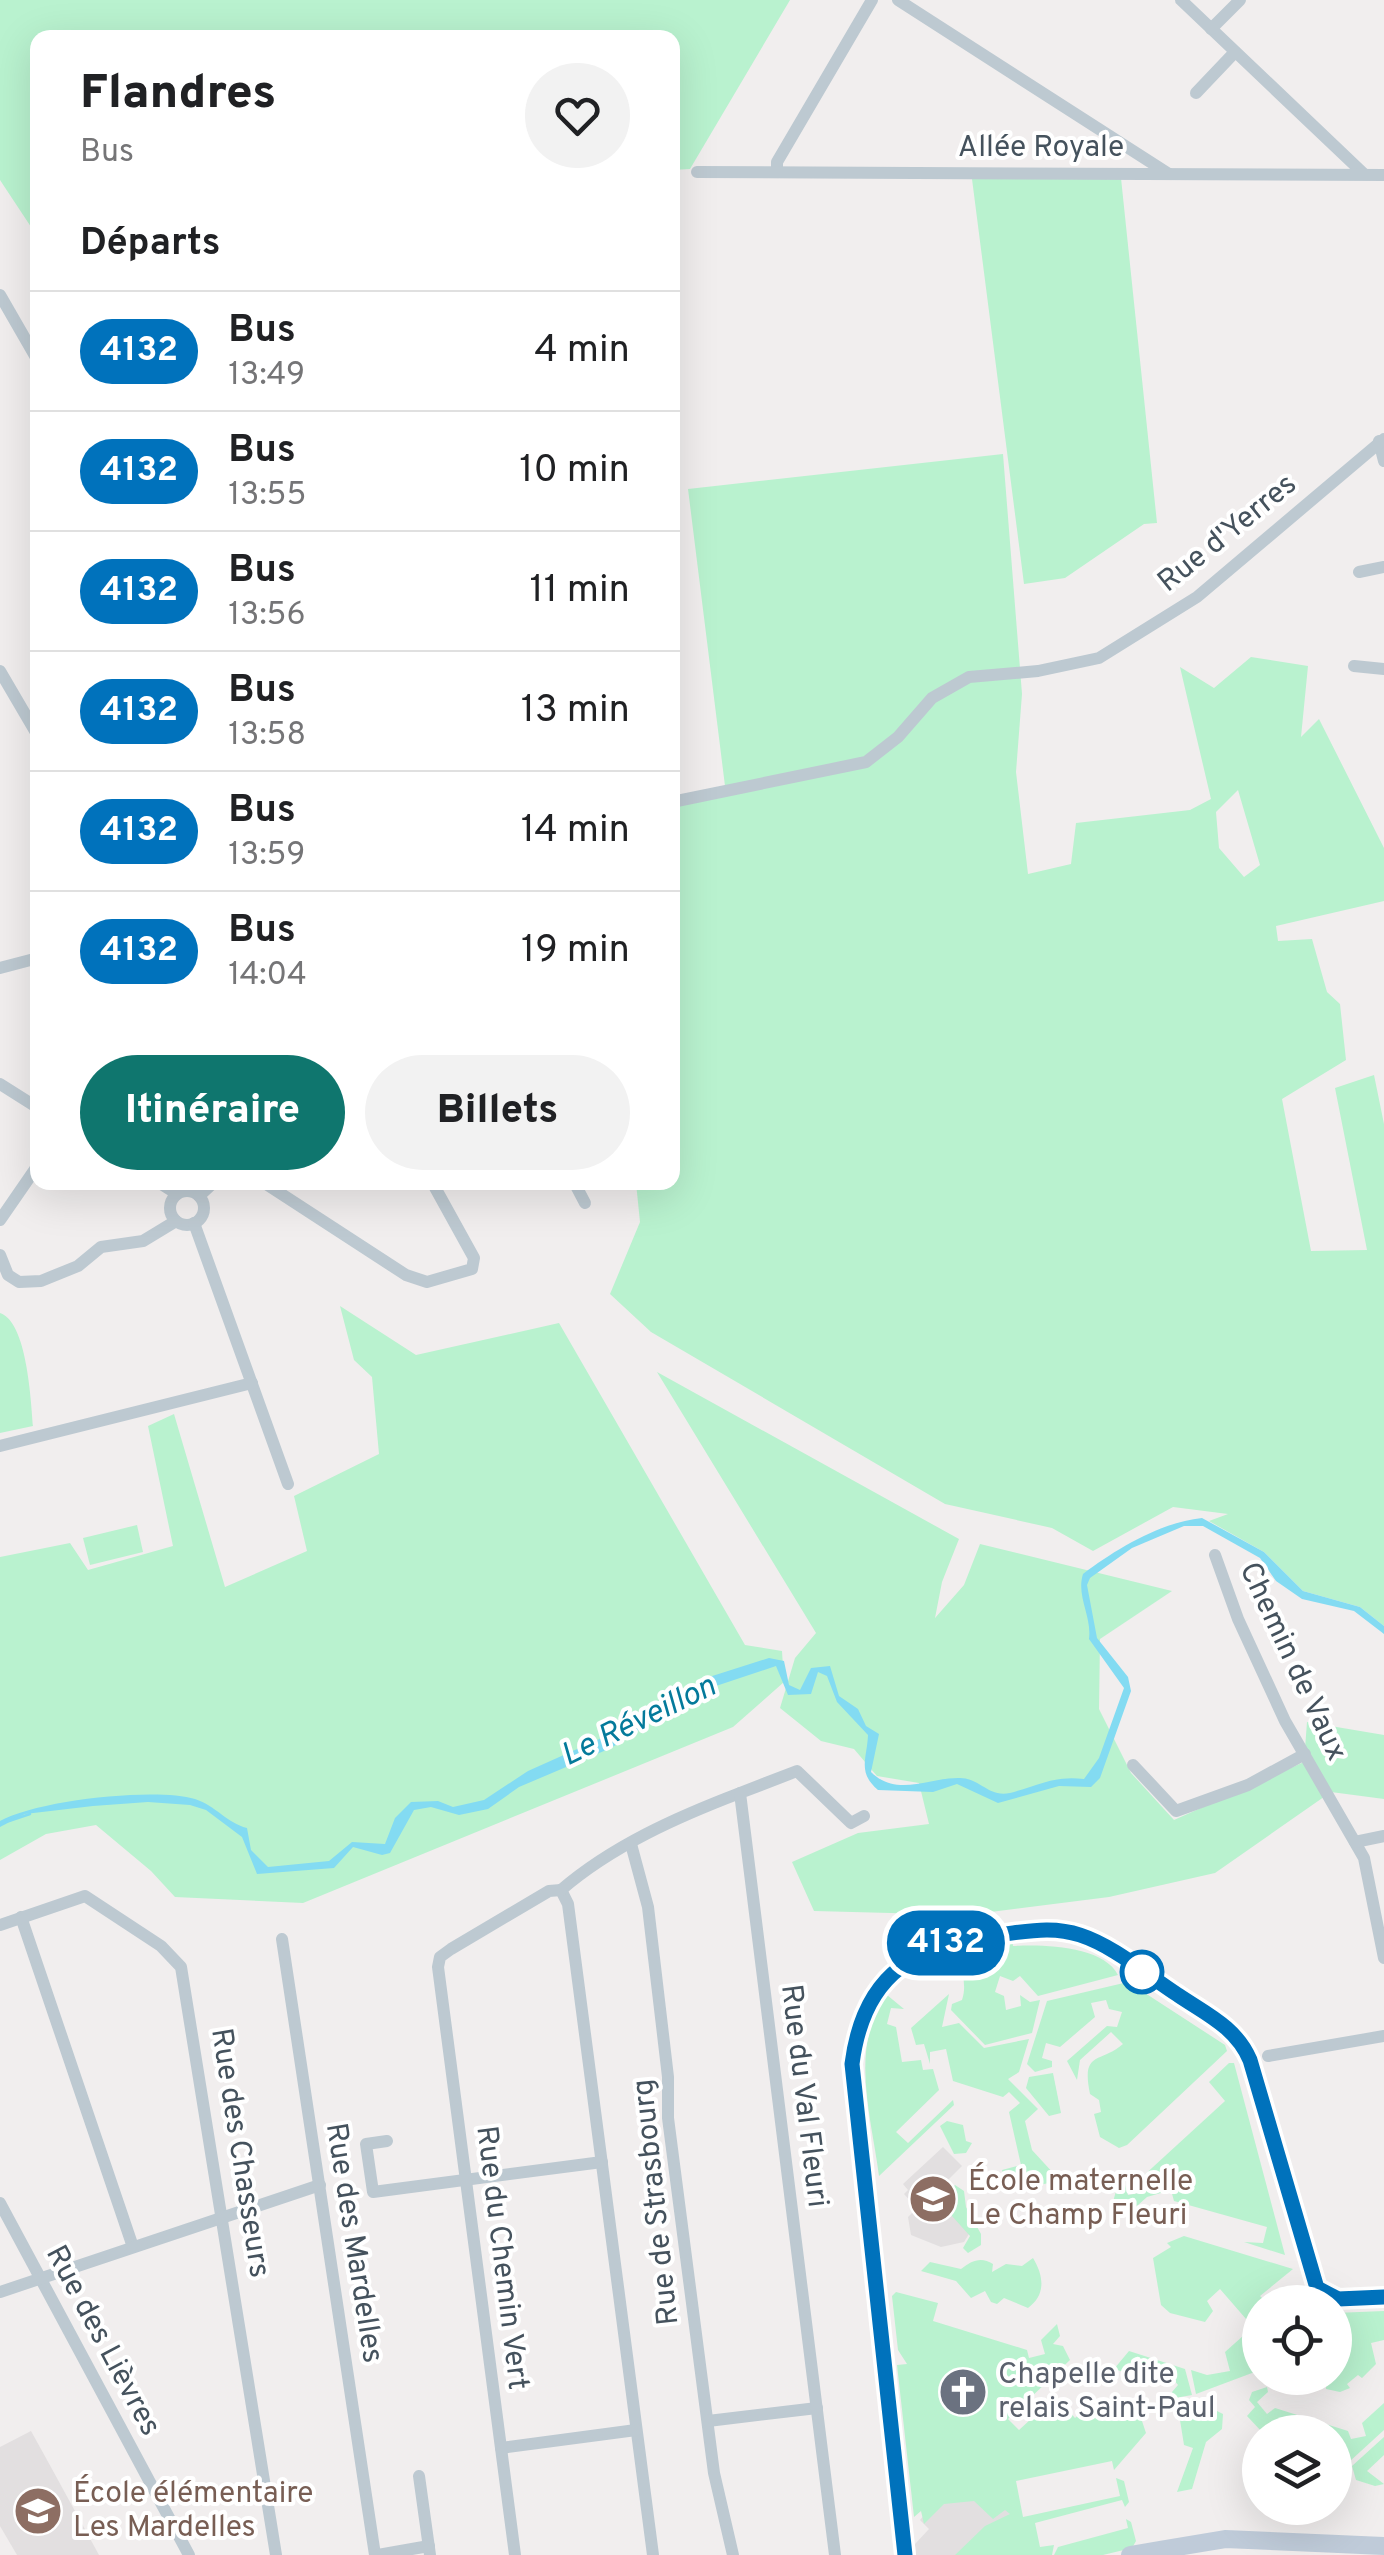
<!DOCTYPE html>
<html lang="fr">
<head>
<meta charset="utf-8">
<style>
  :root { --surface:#fff; --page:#f2f2f2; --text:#202124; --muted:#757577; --line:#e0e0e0; --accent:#0f766e }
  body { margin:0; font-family:Overpass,sans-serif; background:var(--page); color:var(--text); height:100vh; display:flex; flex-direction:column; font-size:38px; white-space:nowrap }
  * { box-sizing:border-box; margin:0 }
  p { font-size:32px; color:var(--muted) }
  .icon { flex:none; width:55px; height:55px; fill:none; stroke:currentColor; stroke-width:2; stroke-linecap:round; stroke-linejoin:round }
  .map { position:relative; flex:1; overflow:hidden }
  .sheet { position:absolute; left:30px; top:30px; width:650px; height:1160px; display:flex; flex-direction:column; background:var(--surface); border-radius:20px; box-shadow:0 10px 40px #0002 }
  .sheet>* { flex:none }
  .badge { padding:0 20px; border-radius:32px; font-size:35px; line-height:65px }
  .fabs { position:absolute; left:1242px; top:2285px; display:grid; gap:20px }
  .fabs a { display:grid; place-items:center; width:110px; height:110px; border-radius:50%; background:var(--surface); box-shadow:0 10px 40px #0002; font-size:50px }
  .map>.badge { position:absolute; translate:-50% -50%; box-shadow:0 0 0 5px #fff }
  h2 { padding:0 50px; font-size:38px; line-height:90px }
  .round { display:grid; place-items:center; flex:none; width:105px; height:105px; border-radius:52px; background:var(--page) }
  .summary { display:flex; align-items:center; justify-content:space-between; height:170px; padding:0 50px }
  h1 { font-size:48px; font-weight:800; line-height:75px }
  .action { display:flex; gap:20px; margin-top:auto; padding:20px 50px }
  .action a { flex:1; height:115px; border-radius:60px; background:var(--accent); color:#fff; font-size:40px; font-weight:800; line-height:115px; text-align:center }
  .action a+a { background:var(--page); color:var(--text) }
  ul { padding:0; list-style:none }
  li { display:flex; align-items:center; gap:30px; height:120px; padding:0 50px; border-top:2px solid var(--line) }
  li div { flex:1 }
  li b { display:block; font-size:38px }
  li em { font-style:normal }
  li .badge { min-width:110px; font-weight:700; text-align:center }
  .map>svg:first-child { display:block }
</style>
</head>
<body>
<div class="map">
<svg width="1384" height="2555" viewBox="0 0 1384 2555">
  <rect width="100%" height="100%" fill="#f1eeee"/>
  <g fill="#e2dfe0">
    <path d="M943,2147L962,2166L946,2182L954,2189L969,2234L964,2242L941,2247L911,2235L908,2217L917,2208L904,2194L908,2190L903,2184Z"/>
    <path d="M31,2431L52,2469L99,2555H17L0,2526V2447Z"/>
    <path d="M957,2477L1018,2510L1031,2555H916L915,2544L929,2529L920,2520Z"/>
  </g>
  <g fill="#b9f2cf" fill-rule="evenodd">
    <path d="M0,0H790L690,169L673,170L672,38H38L37,236L0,180Z"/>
    <path d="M1121,178L1157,523L1144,524L1065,578L1024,584L972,179Z"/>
    <path d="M1003,454L1022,694L1016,772L1028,874L1071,864L1076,823L1190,810L1211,799L1180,667L1214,688L1251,657L1308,666L1301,737L1319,719L1384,848V901L1276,926L1278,941L1312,939L1327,992L1340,1004L1346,1060L1282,1099L1311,1251L1367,1250L1335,1088L1374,1075L1384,1124V1626L1360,1607L1303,1591L1264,1552L1209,1521L1228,1514L1173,1507L1093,1551L1052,1528L945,1504L651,1332L610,1294L640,1222L636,1183L672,1182L673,806L726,794L688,489ZM1238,790L1260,865L1244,877L1219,848L1216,812Z"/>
    <path d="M340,1306L416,1355L559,1323L745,1645L782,1651L784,1682L733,1727L303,1903L175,1897L151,1871L96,1825L46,1834L0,1860V1557L70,1543L88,1570L173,1546L148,1426L174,1414L225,1587L307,1551L294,1496L379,1454L372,1377L354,1360Z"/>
    <path d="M0,1313C27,1322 31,1400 33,1426L0,1433Z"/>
    <path d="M657,1372L959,1539L942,1582L935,1618L964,1585L980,1544L1172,1591L1100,1639L1099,1709L1131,1773L1174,1820L1304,1762L1307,1722L1384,1735V1799L1331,1792L1215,1873L1109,1897L967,1915L814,1911L792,1862L858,1833L929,1824L919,1783L877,1776L854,1749L821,1741L780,1708L795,1658L816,1633Z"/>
    <path d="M137,1525L143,1552L90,1565L83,1538Z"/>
    <path d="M1012,1940L1013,1946C1043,1944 1104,1946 1118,1975L1038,1996L1020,1976L1013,1981L1000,1976L995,1992L1004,1996L1006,2010L1021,2006L1020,1995L1030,2002L1040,2000L1032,2033L985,2045L951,2010L952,2004L962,2000C968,1982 959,1969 962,1953L995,1949L996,1942Z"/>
    <path d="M1128,1982L1225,2045L1227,2051L1127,2145L1119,2148L1100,2137L1094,2114L1101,2112L1099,2100L1090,2094C1081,2050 1100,2064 1123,2044L1111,2032L1080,2060L1077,2080L1067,2061L1107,2026L1117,2027L1122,2012L1109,2009L1106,2000L1091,2003L1095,2017L1060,2047L1046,2043L1042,2058L1052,2061V2067L1035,2072L1027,2064L1047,2001Z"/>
    <path d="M949,1994L942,2027L959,2023L984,2048L1029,2039L1019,2072L1008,2079L1038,2109L1025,2121L1032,2150L1055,2175L1054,2182L1039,2185L1004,2177L1002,2170L1021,2165L1009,2112L1020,2103L1009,2092L1003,2097L953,2081L946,2049L930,2052V2064L924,2044L916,2045L911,2028Z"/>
    <path d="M887,1995L904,2009L891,2008L887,2024L896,2027L902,2062L921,2060L923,2070L933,2069L939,2090L896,2132L908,2143L953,2100L954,2105L879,2176C872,2119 848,2045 887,1995Z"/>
    <path d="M1229,2063H1234L1285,2255L1244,2242L1263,2243L1267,2227L1174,2201L1171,2190L1147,2197L1128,2214L1111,2209L1118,2184L1125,2185L1128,2195L1144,2192L1141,2178L1225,2101L1209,2082Z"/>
    <path d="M1053,2073L1061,2113L1049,2116L1026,2088L1029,2077Z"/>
    <path d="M947,2121L963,2125L966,2141L972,2143L966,2153L954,2154L940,2126Z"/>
    <path d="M955,2185L964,2191L966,2207L981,2234V2245L968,2253L963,2248L970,2236L952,2216L944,2197Z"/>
    <path d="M1184,2236L1293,2269L1260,2296L1266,2302H1260V2370L1196,2394L1191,2370L1207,2375L1230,2371L1225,2352L1253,2327L1220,2289L1207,2301L1213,2311L1205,2322L1170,2313L1161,2305L1153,2258L1171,2247L1167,2243Z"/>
    <path d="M1033,2258C1044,2276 1046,2295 1028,2308L1004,2298L997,2304L991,2302L985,2291L971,2298L956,2281L921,2271L930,2262L961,2269C971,2261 981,2256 993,2264L992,2272L1006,2264L1022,2266Z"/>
    <path d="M896,2292L938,2303L933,2321L1027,2350L1029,2358L1045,2354L1041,2340L1057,2324L1060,2336L1053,2344L1063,2346L1070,2360L1008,2419L1019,2430L1056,2396L1075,2418L1084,2410L1088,2414L1098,2405L1096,2399L1118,2404V2410L1134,2415L1139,2412L1146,2433L1114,2470L1112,2461L1016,2481L1023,2517L1120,2496L1116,2478L1124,2481L1129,2502L1125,2507L1122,2500L1035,2523L1040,2547L1054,2545L1052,2555H955L985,2526L1010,2514L1005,2510L993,2519L974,2501L944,2504L924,2524L921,2511L914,2517L897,2365L907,2364L898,2350L892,2296Z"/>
    <path d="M1384,2311V2340L1371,2343L1376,2364L1362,2378L1358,2375L1347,2384L1350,2388L1340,2392L1326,2389V2383L1305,2382L1303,2378H1335V2313Z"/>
    <path d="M1129,2351L1185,2369L1192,2395L1175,2398L1172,2392L1178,2385L1168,2373L1158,2383L1114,2369Z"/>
    <path d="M1267,2387L1268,2392L1257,2402L1267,2414L1275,2408L1348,2431L1351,2439L1366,2436L1362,2423L1384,2403V2430L1349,2462L1335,2446V2432H1262L1247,2416L1255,2407L1249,2400L1252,2392Z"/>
    <path d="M1217,2411L1223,2414L1222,2429L1206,2442L1192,2489L1177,2492L1193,2448L1184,2445L1180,2420Z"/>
    <path d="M1384,2437V2455L1367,2471L1384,2484L1375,2486L1356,2480L1352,2466Z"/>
    <path d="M1126,2519L1131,2522L1136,2541L1132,2548L1103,2555H1054L1058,2547L1128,2528Z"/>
  </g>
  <path fill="#83dbf2" d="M1202,1518L1264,1552L1303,1591L1360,1607L1384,1626V1634L1354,1611L1302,1599L1276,1581L1260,1558L1203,1526H1184L1132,1548L1090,1578L1087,1585L1097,1638L1128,1677L1131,1691L1100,1778L1091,1787L1059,1786L998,1803L957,1784L933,1792L878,1790C857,1772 867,1759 868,1735L837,1702L827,1676L818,1672L811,1694L788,1695L776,1666L698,1692L611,1748L519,1787L488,1809L459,1815L431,1807L414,1810L390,1853L382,1855L353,1847L334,1868L257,1874L242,1837L206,1810L190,1805L148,1802L93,1806L25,1814L0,1827V1821C37,1800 156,1787 195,1799C216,1806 227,1823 247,1828L251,1850L268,1867L329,1861L352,1842L385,1844L395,1818L411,1802L438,1801L453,1807L484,1800L528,1771L604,1737L626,1719L668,1703L706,1678L769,1658L784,1661L789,1685L800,1690L811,1668L830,1666L839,1696L858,1709L866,1726L879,1734L871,1772C897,1798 930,1777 960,1778C980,1778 989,1798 1010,1793C1036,1786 1055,1775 1084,1779L1099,1758L1124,1688L1089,1639C1092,1616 1076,1596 1083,1574C1116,1549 1161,1522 1202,1518Z"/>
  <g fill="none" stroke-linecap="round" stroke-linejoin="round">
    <path stroke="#83dbf2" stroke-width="2.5" d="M9,1821L30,1814"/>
    <g stroke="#bdc9d1" stroke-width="12">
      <path d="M898,0L1169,174"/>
      <path d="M1181,0L1364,174"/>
      <path d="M1211,29L1240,0"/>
      <path d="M1196,93L1235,52"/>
      <path d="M777,171V162L872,0"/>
      <path d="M697,172L1384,175"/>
      <path d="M0,295L38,361"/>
      <path d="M1379,441L1384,461"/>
      <path d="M1359,572L1384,567"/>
      <path d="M1354,666L1384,669"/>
      <path d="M0,671L38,736"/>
      <path d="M672,802L866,762L898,737L932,698L969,677L1038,671L1099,658L1197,597L1384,439"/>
      <path d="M0,968L38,958"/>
      <path d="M0,1084L38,1108"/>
      <path d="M158,1182L177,1194"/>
      <path d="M263,1182L406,1275L427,1282L472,1269L474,1258L432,1182"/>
      <path d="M574,1182L585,1203"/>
      <circle cx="187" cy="1208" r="17"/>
      <path d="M199,1196L214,1182"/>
      <path d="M0,1220L38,1165"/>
      <path d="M194,1223L288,1484"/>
      <path d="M0,1255L8,1275L19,1282L41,1281L78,1266L101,1247L143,1241L176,1221"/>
      <path d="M0,1446L252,1383"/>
      <path d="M1215,1555L1238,1619L1285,1721L1364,1858L1384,1958"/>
      <path d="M1133,1765L1176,1811L1248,1785L1305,1754"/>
      <path d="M1355,1842L1384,1836"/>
      <path d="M631,1844L648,1907L668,2077V2118L714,2473L733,2555"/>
      <path d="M561,1890L568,1904L653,2555"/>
      <path d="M561,1890C612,1846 677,1817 740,1793"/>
      <path d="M21,1917L133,2247"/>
      <path d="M0,1925L85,1896L161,1946L181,1967L276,2555"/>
      <path d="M282,1939L375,2555"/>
      <path d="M1268,2056L1384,2036"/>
      <path d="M387,2141L366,2144L373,2192L602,2162"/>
      <path d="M0,2203L189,2555"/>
      <path d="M0,2292L320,2185"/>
      <path d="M708,2421L817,2408"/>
      <path d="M501,2448L636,2430"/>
      <path d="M419,2476L430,2555"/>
      <path d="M378,2555L429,2546"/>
      <path d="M515,2555L438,1967L440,1957L451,1949L549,1891L561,1890"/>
      <path d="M835,2555L740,1793L797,1771L851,1823L864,1816"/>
      <path d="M905,2555L852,2064C864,1970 917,1944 1004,1934C1029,1931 1054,1926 1080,1935C1114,1947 1147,1975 1177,1995C1206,2014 1236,2027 1249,2060L1317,2288L1337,2299L1384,2297"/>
    </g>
    <path stroke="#bfcbd9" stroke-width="18" d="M1130,2555L1225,2539L1384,2546"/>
  </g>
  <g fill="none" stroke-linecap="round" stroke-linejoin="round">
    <g stroke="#fff" stroke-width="22">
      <path id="line" d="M905,2555L852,2064C864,1970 918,1944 1004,1934C1029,1931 1054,1926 1080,1935C1114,1946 1147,1975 1178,1995C1206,2014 1236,2027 1250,2060L1317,2288L1338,2299L1384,2297"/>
    </g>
    <use href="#line" stroke="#0072bc" stroke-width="15"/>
  </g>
  <defs>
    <g id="school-disc" transform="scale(2.5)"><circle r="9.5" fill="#8d6e63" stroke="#fff"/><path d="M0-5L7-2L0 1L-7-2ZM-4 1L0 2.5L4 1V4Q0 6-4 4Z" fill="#fff"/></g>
    <g id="church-disc" transform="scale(2.5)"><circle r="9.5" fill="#6b7280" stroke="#fff"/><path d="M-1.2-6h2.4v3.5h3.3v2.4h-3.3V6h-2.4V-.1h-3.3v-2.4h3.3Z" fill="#fff"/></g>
  </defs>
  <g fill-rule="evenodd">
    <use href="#school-disc" x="933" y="2199"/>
    <use href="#church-disc" x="963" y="2392"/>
    <use href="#school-disc" x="38" y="2511"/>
  </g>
  <circle fill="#fff" stroke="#0072bc" stroke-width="5" cx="1142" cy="1972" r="20"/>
  <g text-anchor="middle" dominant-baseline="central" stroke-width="8" stroke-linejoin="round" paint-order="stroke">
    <g font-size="30" fill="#45525d" stroke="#fff">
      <text x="1041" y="148">Allée Royale</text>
      <text transform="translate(1228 534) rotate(-39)">Rue d'Yerres</text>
      <text transform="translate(1292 1662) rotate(65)">Chemin de Vaux</text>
      <text transform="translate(803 2096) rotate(83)">Rue du Val Fleuri</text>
      <text transform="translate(239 2153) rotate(81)">Rue des Chasseurs</text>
      <text transform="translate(657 2202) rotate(-96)">Rue de Strasbourg</text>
      <text transform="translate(353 2243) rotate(81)">Rue des Mardelles</text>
      <text transform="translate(501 2258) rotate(83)">Rue du Chemin Vert</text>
      <text transform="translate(102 2341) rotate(62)">Rue des Lièvres</text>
    </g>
    <g font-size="30" fill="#785e54" stroke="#fff" text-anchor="start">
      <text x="968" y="2182">École maternelle<tspan x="968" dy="34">Le Champ Fleuri</tspan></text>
      <text x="73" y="2494">École élémentaire<tspan x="73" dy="34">Les Mardelles</tspan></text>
    </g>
    <g font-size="30" fill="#5b616d" stroke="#fff" text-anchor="start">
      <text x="998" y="2375">Chapelle dite<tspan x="998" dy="34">relais Saint-Paul</tspan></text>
    </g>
    <g font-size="32" font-style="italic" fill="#047a9b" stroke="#fff">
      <text transform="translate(639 1722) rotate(-26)">Le Réveillon</text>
    </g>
  </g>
</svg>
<div class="fabs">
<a><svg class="icon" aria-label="locate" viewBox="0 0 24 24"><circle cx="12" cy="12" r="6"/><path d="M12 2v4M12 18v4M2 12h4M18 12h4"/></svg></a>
<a><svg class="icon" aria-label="layers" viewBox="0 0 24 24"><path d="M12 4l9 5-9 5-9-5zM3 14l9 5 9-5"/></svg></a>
</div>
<b class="badge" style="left:946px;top:1943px;background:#0072bc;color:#fff">4132</b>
<section class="sheet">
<div class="summary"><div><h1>Flandres</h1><p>Bus</p></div><a class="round"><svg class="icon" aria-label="heart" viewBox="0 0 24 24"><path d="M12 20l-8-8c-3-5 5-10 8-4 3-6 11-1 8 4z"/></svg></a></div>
<h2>Départs</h2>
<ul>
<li><span class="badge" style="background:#0072bc;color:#fff">4132</span><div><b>Bus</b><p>13:49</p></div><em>4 min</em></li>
<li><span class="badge" style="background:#0072bc;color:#fff">4132</span><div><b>Bus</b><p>13:55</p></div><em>10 min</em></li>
<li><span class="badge" style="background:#0072bc;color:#fff">4132</span><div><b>Bus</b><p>13:56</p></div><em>11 min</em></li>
<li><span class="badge" style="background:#0072bc;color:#fff">4132</span><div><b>Bus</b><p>13:58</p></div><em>13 min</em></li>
<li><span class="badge" style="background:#0072bc;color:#fff">4132</span><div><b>Bus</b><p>13:59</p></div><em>14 min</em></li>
<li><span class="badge" style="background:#0072bc;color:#fff">4132</span><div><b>Bus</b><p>14:04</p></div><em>19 min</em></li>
</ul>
<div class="action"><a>Itinéraire</a><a>Billets</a></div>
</section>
</div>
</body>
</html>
